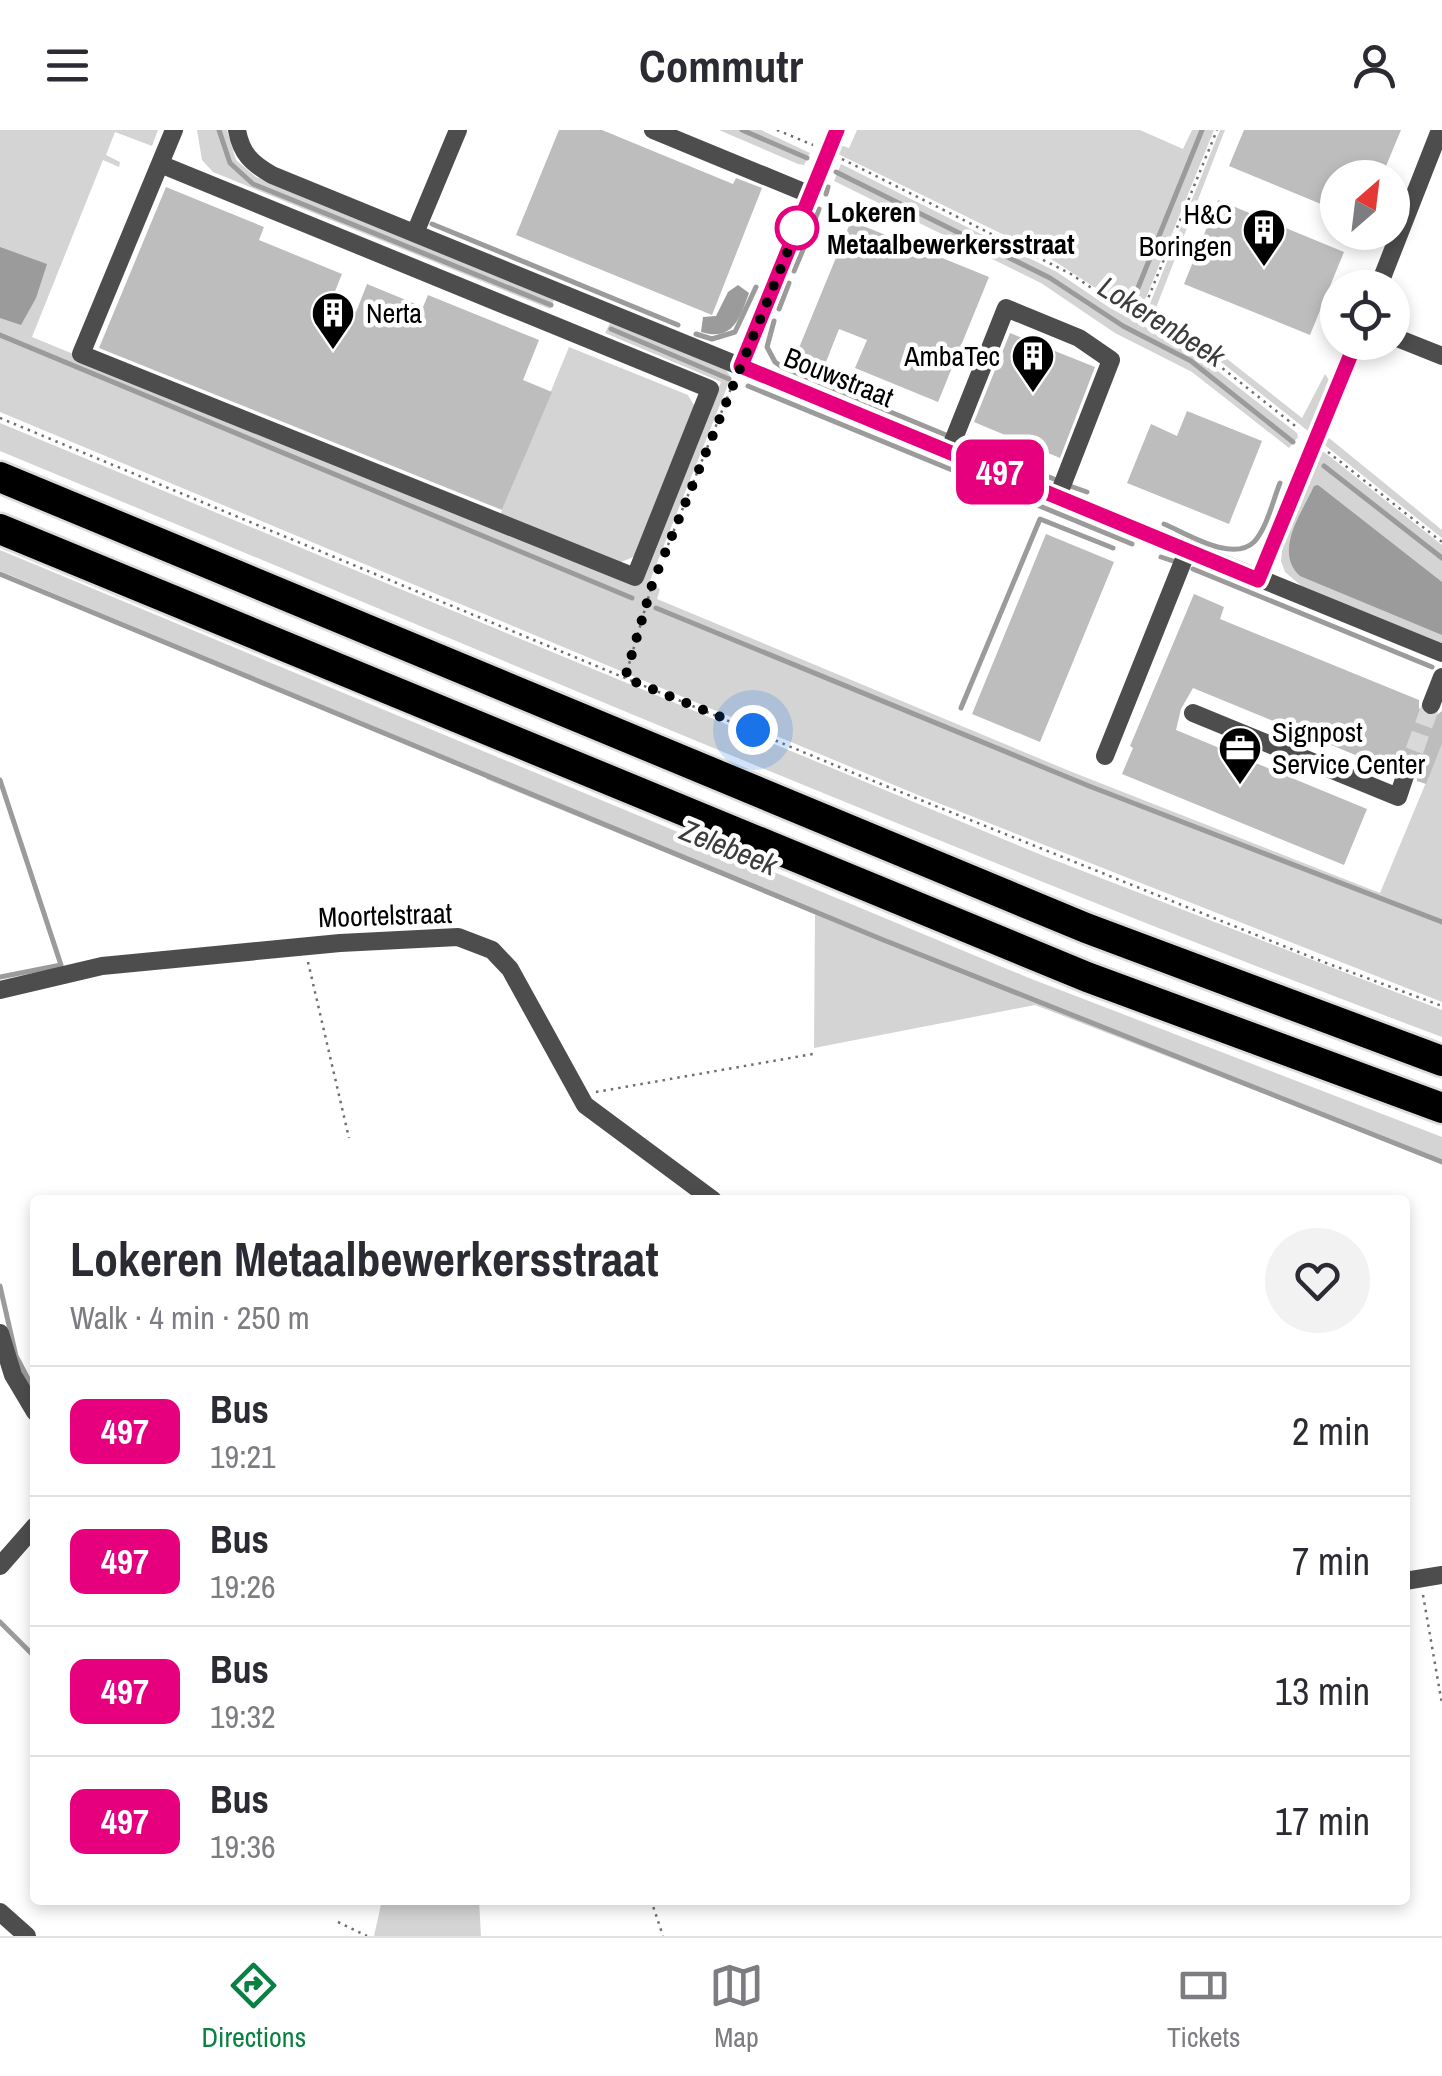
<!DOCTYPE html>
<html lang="en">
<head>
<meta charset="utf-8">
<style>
  :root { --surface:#fff; --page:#f2f2f3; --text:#2b2b33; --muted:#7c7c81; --line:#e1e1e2; --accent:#0b8043 }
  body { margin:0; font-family:"Archivo Narrow",sans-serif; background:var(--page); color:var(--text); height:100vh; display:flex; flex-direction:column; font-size:38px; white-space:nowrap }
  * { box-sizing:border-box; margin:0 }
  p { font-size:32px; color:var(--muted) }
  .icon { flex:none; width:55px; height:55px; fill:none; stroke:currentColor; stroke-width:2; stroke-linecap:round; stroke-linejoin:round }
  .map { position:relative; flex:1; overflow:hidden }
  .panel { position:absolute; left:30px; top:1065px; width:1380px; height:710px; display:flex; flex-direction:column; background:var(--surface); border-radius:10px; box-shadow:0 5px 15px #0003 }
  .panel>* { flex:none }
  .badge { padding:0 20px; border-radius:15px; font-size:35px; line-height:65px }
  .needle { width:65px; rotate:28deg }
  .buttons { position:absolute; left:1320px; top:30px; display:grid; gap:20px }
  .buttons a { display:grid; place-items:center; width:90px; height:90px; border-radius:50%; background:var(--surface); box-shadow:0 5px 15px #0003; font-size:50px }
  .you { position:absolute; width:50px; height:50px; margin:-25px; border:8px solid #fff; border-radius:50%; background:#1a73e8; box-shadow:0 0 0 15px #1a73e833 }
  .map>.badge { position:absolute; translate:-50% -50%; box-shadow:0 0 0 5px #fff }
  .round { display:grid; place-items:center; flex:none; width:105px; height:105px; border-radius:52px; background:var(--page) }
  .summary { display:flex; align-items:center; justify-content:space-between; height:170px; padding:0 40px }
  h1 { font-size:48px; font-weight:700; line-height:75px }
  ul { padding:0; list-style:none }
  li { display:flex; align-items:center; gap:30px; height:130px; padding:0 40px; border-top:2px solid var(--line) }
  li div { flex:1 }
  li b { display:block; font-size:38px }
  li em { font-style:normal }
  li .badge { min-width:110px; font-weight:700; text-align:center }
  header { display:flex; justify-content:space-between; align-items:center; height:130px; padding:0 40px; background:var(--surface); font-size:45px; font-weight:700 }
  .dock { display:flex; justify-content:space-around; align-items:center; height:140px; border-top:2px solid var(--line); background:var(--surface); font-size:28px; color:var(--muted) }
  .dock a { display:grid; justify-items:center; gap:5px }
  .dock .active { color:var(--accent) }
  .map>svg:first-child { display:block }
</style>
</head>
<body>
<header><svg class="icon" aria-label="menu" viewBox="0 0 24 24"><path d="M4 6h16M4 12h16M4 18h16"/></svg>Commutr<svg class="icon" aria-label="person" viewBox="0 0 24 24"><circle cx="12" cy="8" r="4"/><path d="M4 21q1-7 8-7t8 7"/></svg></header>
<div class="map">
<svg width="1442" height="1806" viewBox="0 0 1442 1806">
  <rect width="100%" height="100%" fill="#fff"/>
  <g fill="#d4d4d4">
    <path d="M0,0H158L152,16L115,2L106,25L120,32L119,37L103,30L32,207L638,456L721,252L605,203L610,193L726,240L731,247L649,453L660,459L657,469L1072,642L1380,763L1442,614V872L918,665L0,282Z"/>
    <path d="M197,0H227L236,30L256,47L554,170L550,179L213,42L202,30Z"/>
    <path d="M719,0H761L810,23L804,35L798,34Z"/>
    <path d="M857,0H1140L1183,19L1192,0H1214L1148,163L1142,177L1134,183L1045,125L836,23L840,15L849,18Z"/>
    <path d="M1220,0H1225L1154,183L1217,221L1302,288L1325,244L1329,250L1308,301L1211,224L1145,186Z"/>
    <path d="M841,34L1057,142L1110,178L1196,224L1297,303L1298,307L1289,318L1192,242L1115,203L1041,153L834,51Z"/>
    <path d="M569,217L688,265L695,277L636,426L616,434L500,385Z"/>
    <path d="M0,293L1044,726L1442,880V907C956,725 479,519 0,321Z"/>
    <path d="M1329,308L1442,400V408L1322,313Z"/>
    <path d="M1324,322L1442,415V515L1305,459L1285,442L1281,431L1283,409L1318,323Z"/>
    <path d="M0,420L1029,848L1442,1007V1033L1035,875L814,918L815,784L486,649L488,644L0,441Z"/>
    <path d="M382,1770H479L481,1806H374Z"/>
  </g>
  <g fill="#9b9b9b">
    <path d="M0,117L47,134L36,168L21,195L0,188Z"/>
    <path d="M738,155L749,163C740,188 733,212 701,202L703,187L716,186L728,162Z"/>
    <path d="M1318,355L1442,452V505L1300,446C1273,421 1302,383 1314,356Z"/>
  </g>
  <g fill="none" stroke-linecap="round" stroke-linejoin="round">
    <g stroke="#9b9b9b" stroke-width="5">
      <path d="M219,0L230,33L253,54L551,175"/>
      <path d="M742,0L807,28"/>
      <path d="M836,42L1050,148L1123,196L1191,231L1293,312"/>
      <path d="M826,64L828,57"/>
      <path d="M432,94L678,195"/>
      <path d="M810,103L819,79"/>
      <path d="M794,141L805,115"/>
      <path d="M1133,170L1202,0"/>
      <path d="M779,179L789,153"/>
      <path d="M774,191L767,217L775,232L782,237L946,305"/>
      <path d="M611,199L729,249"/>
      <path d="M696,204L712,209L735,202L756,157"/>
      <path d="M0,205L632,468"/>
      <path d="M748,256L1132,414"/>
      <path d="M977,318L1054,349"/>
      <path d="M1324,336L1442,428"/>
      <path d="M1070,356L1087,362"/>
      <path d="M1164,394C1186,403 1232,433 1254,412C1267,398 1273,370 1280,353"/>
      <path d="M1161,427L1173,431"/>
      <path d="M1193,439L1432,537"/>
      <path d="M0,444L881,809L1442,1032"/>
      <path d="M656,478L1089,656L1442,792"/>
      <path d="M961,578L1040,389L1113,418"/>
      <path d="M0,650L61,835L0,847"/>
      <path d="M0,1156L16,1226L35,1262"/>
      <path d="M0,1492L35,1527"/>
    </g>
  </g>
  <g fill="#bdbdbd">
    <path d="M559,0H602L733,54L736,48L762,58L712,185L516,105Z"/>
    <path d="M1244,0H1401L1381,48H1338V81L1229,36Z"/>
    <path d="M166,57L264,97L259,110L342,144L331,171L356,182L367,154L423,177L428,165L539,210L523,250L552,262L502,380L99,218Z"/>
    <path d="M1218,70L1344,122L1310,205L1184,154Z"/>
    <path d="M851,91L989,147L938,272L855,238L867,210L839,199L822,242L794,230Z"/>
    <path d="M1010,203L1095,237L1060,328L974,292Z"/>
    <path d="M1187,281L1262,311L1229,394L1127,353L1151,294L1177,306Z"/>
    <path d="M1046,404L1114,432L1040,612L972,584Z"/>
    <path d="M1194,464L1224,477L1220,489L1419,570V578L1426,586L1434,587L1442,581V614L1426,654L1417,651V643L1410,635L1402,634L1394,641L1193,558L1181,579L1176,600L1367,679L1344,735L1122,644L1133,618L1130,616Z"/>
  </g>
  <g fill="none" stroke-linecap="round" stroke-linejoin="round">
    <path stroke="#d9d9d9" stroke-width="18" stroke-dasharray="18 9" stroke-linecap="butt" d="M1405,646L1431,575"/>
    <g stroke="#dbdbdb" stroke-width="35">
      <g id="highway">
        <path d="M0,347L1086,798L1442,931"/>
        <path d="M0,399L1087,847L1442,978"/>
      </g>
    </g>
    <g stroke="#6f6f6f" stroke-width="2.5" stroke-dasharray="2.5 5" stroke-linecap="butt">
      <path d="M777,0L813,15"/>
      <path d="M842,29L1071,144L1115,174L1207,226L1299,299"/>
      <path d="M1140,188L1217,0"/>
      <path d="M0,288L856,644L1321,831L1442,876"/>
      <path d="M1328,322L1442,412"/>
      <path d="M668,415L734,251"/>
      <path d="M625,548L652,455"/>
      <path d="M308,832L349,1008"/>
      <path d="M596,962L813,924"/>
      <path d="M1423,1465L1442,1574"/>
      <path d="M651,1770L663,1806"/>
      <path d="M338,1792L367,1806"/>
    </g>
    <g stroke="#4d4d4d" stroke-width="18">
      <path d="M237,0C241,23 251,33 272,45L1442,523"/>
      <path d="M653,0L811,65"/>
      <path d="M160,34L710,259L635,447L81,224L174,0"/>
      <path d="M415,103L458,0"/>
      <path d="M1378,158L1440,0"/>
      <path d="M1392,206L1442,226"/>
      <path d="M741,236L837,0"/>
      <path d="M949,321L1006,178L1079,208L1111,230L1058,366"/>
      <path d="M1258,449L1356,212"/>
      <path d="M1431,575L1442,547"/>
      <path d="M1193,583L1398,667L1405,646"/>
      <path d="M1105,626L1188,419"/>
      <path d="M0,860L102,836L340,813L458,807L492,820L510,839L585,975L713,1070"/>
      <path d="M0,1203L13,1245L35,1282"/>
      <path d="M0,1436L35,1396"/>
      <path d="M1405,1451L1442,1445"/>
      <path d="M0,1782L27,1806"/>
    </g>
    <use href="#highway" stroke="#000" stroke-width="30"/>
  </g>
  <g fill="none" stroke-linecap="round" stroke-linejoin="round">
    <g stroke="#fff" stroke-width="22">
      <path id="line" d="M837,0L741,236L1258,450L1356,212"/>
    </g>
    <use href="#line" stroke="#e6007e" stroke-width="15"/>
    <path stroke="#000" stroke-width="10" stroke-dasharray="0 18" d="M753,600L625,548L652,455L798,96L797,98"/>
  </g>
  <defs>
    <g id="building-pin" transform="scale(2.25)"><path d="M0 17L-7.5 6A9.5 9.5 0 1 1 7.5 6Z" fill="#000" stroke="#fff"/><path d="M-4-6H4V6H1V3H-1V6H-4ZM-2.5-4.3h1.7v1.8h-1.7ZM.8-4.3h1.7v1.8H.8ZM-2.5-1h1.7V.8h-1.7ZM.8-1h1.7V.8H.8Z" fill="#fff"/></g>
    <g id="office-pin" transform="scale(2.25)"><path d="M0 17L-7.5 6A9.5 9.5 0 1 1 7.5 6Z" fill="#000" stroke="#fff"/><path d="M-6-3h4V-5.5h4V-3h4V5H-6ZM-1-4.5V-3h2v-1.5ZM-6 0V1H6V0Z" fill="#fff"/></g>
  </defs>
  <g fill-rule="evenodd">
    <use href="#building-pin" x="1264" y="100"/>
    <use href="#building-pin" x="333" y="183"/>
    <use href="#building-pin" x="1033" y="226"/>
    <use href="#office-pin" x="1240" y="618"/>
  </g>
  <circle fill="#fff" stroke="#e6007e" stroke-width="5" cx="797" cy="98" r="20"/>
  <g text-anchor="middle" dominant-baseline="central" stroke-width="9" stroke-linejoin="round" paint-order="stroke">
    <g font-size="28" font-weight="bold" fill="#000" stroke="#fff" text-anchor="start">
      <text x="827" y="82">Lokeren<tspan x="827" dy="32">Metaalbewerkersstraat</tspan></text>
    </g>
    <g font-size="28" fill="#000" stroke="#fff" text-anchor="end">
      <text x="1232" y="84">H&amp;C<tspan x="1232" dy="32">Boringen</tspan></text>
      <text x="366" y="183" text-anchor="start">Nerta</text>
      <text x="1000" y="226">AmbaTec</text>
      <text x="1272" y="602" text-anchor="start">Signpost<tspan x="1272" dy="32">Service Center</tspan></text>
    </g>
    <g font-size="28" fill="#000" stroke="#fff">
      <text transform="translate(839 247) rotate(22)">Bouwstraat</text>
      <text transform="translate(385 785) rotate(-2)">Moortelstraat</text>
    </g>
    <g font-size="30" font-style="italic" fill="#3c3c3c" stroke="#fff">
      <text transform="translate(1162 191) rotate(32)">Lokerenbeek</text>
      <text transform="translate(729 717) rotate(22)">Zelebeek</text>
    </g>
  </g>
</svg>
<div class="buttons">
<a><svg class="needle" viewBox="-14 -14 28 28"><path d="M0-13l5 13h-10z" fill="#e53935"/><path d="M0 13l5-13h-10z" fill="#7c7c81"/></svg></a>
<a><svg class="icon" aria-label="locate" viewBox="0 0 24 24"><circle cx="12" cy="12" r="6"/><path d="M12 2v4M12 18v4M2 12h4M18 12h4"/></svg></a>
</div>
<div class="you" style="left:753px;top:600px"></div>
<b class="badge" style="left:1000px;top:342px;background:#e6007e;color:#fff">497</b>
<section class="panel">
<div class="summary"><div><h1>Lokeren Metaalbewerkersstraat</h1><p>Walk · 4 min · 250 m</p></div><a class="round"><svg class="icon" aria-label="heart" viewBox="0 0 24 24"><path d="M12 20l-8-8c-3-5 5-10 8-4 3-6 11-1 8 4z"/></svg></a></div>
<ul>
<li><span class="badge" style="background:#e6007e;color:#fff">497</span><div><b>Bus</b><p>19:21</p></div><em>2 min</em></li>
<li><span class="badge" style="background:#e6007e;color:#fff">497</span><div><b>Bus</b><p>19:26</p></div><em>7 min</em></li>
<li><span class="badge" style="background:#e6007e;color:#fff">497</span><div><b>Bus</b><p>19:32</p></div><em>13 min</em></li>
<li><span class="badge" style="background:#e6007e;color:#fff">497</span><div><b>Bus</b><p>19:36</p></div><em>17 min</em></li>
</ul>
</section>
</div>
<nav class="dock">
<a class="active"><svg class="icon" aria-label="directions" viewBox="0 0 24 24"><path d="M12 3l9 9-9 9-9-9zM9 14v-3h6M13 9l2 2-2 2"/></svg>Directions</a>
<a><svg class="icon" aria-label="map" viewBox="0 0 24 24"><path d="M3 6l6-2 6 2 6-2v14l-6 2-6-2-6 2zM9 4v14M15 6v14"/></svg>Map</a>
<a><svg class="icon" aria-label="tickets" viewBox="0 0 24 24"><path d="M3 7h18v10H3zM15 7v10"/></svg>Tickets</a>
</nav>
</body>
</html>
